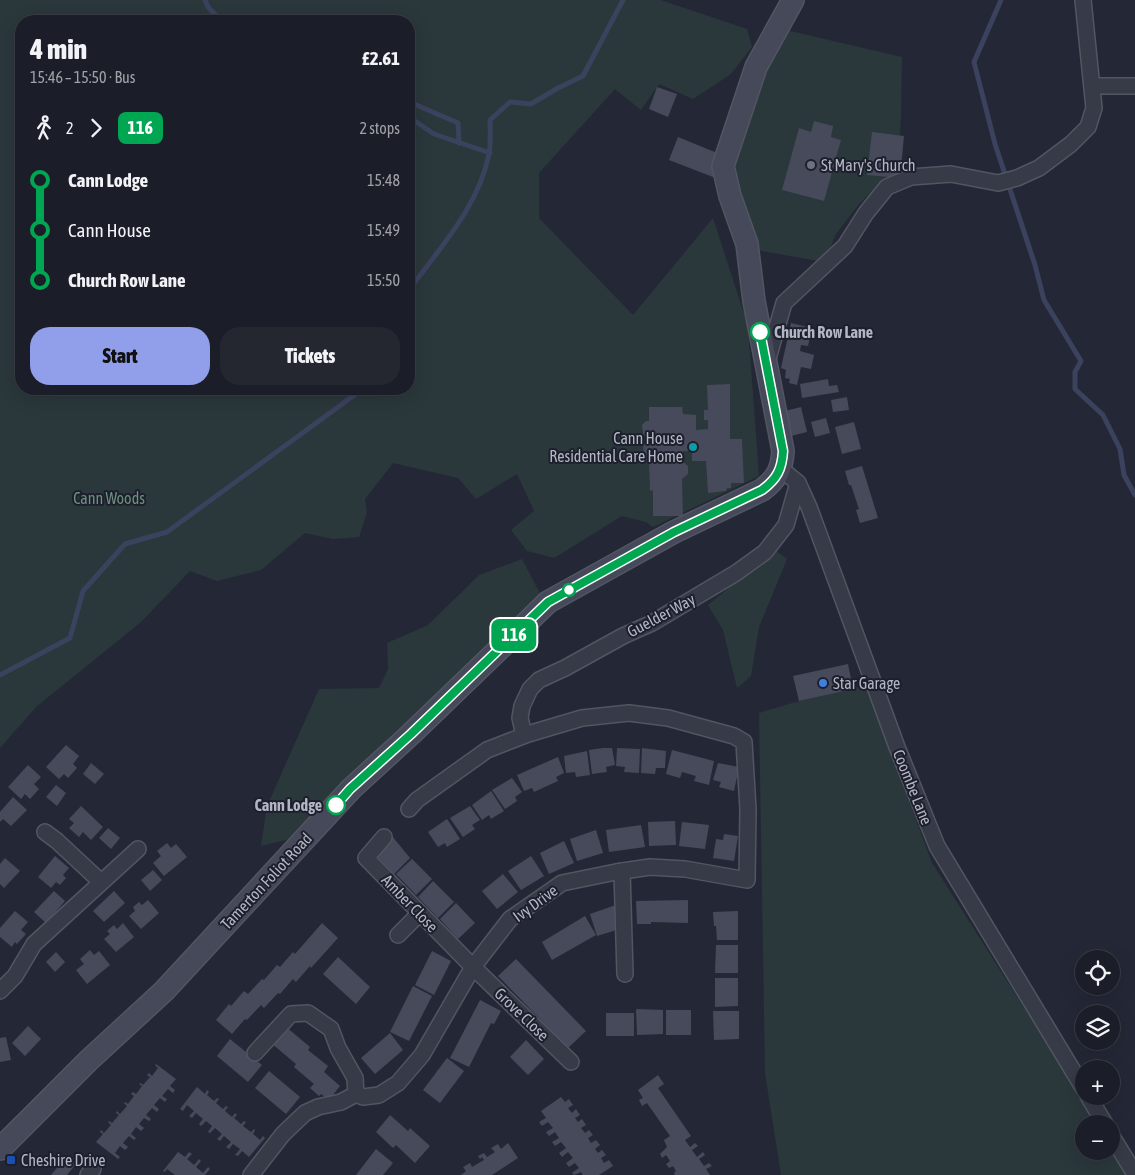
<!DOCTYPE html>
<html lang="en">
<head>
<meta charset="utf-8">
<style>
  :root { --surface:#1b1e28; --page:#242730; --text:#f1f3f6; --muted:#a0a2a8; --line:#393c45; --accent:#919fea }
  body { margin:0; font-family:"Asap Condensed",sans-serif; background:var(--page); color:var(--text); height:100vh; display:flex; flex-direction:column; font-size:19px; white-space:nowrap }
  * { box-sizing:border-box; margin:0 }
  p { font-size:16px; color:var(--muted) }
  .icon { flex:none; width:28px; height:28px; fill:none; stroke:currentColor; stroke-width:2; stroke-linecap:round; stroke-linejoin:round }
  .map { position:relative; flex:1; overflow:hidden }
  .sheet { position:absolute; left:15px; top:15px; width:400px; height:380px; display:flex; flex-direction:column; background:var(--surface); border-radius:20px; box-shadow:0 5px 20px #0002,0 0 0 1px var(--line) }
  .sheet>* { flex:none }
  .badge { padding:0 10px; border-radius:8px; font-size:18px; line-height:32px }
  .controls { position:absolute; left:1075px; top:950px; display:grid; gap:10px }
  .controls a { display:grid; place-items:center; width:45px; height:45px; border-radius:50%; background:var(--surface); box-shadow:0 5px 20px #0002,0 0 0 1px var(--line); font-size:25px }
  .map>.badge { position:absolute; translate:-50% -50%; box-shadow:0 0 0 2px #fff }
  .legs { display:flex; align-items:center; gap:8px; height:55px; padding:0 15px; font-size:16px }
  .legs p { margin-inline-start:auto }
  .headline { display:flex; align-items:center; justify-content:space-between; height:85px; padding:0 15px }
  h1 { font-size:28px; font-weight:800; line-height:38px }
  .button { display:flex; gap:10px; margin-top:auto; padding:10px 15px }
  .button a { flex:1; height:58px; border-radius:20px; background:var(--accent); color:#111; font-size:20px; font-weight:800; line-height:58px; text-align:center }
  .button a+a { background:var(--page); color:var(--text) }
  ul { padding:0 15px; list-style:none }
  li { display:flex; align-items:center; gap:18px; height:50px; font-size:19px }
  li i { display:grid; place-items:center; width:8px; height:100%; margin:0 6px; background:currentColor }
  li i::after { content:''; width:12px; height:12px; margin:-6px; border:4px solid; border-radius:50%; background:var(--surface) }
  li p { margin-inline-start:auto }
  li:first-child i { background:linear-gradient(#0000 50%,currentColor 0) }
  li:last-child i { background:linear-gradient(currentColor 50%,#0000 0) }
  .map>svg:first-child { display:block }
</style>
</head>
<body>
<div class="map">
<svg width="1135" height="1175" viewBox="0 0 1135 1175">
  <rect width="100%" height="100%" fill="#242836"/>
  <g fill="#2a373b" fill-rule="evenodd">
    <path d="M0,0H661L747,29L752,47L731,74L693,99L659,84L641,110L615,89L539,173V218L633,315L713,218L748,326L759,476L653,527L646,522L622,516L554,558L527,551L511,530L534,511L517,474L476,499L458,478L393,463L365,499L367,512L359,537L333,539L305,533L261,570L217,581L190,571L141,622L36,707L0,748ZM21,21H409V389H21Z"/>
    <path d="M786,30L902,57L901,116L897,177L880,184L859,204L836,234L824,262L756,250L749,218L734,176L735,155L760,76Z"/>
    <path d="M775,550L787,559L759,627L751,676L737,688L723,630L708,605Z"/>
    <path d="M522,559L544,601L298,837L261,846L267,806L319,689L379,688L388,669L387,643L428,625L479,575Z"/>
    <path d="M866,685L932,863L1098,1124H1084V1151H1111V1144L1131,1175H781L765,1073L759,713L799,701Z"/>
  </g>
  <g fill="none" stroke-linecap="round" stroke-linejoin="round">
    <g stroke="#3b425d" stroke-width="5">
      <path d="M205,0L208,7L221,21"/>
      <path d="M1001,0L974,62L995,144L1035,265L1044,300L1081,361L1075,372V389L1103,415L1120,449L1124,475L1135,495"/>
      <path d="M409,100L414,104L458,123L459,143"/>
      <path d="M409,117L434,134L490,153"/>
      <path d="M409,290C439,249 479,206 489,154C491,144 490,131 490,120L510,102L531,104L558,88L583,76L623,0"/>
      <path d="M0,675L70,638L83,591L125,544L167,532L360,391L359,389"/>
    </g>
  </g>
  <g fill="#464a5b">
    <path d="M657,87L677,94L668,117L649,109Z"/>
    <path d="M814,121L833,126L831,137L841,140L824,201L782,190L799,128L811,132Z"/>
    <path d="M872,132L904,136L900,178L867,175Z"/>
    <path d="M678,137L722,155L713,177L669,160Z"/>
    <path d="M791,323L812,328L808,346L801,345L800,351L814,355L811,369L801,367L797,385L789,383L790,379L785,378L786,370L781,368Z"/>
    <path d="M828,379L829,386L837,385L839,392L802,398L800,384Z"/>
    <path d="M730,384V439H742L744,483H731V488H727L726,491L708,493L706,461H692V451H683V462L688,466V474L682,479L683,516H653V490L650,491L649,461H644L643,444H650L649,437H646L643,434L642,425L646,421H649V407H682L683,414L696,415V430L708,429V420H704V410H708L707,385Z"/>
    <path d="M847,397L849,410L833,412L831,400Z"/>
    <path d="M801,407L807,432L791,436L785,411Z"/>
    <path d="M826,418L830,433L815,437L811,422Z"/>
    <path d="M854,422L861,449L842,454L835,427Z"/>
    <path d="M862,466L878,518L860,523L856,510L859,509L851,485H849L845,471Z"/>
    <path d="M848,664L853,689L799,701L793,676Z"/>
    <path d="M66,745L79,756L73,764L77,768L68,778L64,774L59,779L46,767Z"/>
    <path d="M603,748H612L615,765L606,767L607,772L592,774L589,750Z"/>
    <path d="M617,748L640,749L639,773L624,772L625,767L616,766Z"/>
    <path d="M642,748L666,751L665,768H656L655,774L641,773Z"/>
    <path d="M672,750L714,761L709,785L694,781L696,776L682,772L680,778L666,774Z"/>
    <path d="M587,751L590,775L576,777L575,772L566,773L564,756Z"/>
    <path d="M558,757L564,773L556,777L558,781L534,792L532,788L524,791L517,775Z"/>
    <path d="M91,763L104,774L95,784L83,774Z"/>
    <path d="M718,763L739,767L734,791L719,787L721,782L713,780Z"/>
    <path d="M28,765L41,777L34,784L39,789L30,799L25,794L21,799L8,787Z"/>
    <path d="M512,778L522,792L515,797L517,801L505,809L492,790Z"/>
    <path d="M56,785L66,793L57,806L46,797Z"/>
    <path d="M491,791L504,811L491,819L489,815L482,820L472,805Z"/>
    <path d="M13,797L27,810L11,826L3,819L0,822V812Z"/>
    <path d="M81,806L103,827L91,840L83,832L79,837L69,828L74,823L69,819Z"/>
    <path d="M470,806L480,820L472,825L475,829L463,837L450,818Z"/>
    <path d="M447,819L460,839L447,847L445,843L438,847L428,832Z"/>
    <path d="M675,821L676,845L649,846L648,822Z"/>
    <path d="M682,822L709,825L705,849L679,846Z"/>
    <path d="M641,825L645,847L609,852L606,830Z"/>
    <path d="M108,828L120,838L111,849L99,838Z"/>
    <path d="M596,830L603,853L577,861L570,839Z"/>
    <path d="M724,834L738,836L734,861L713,858L716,839L723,840Z"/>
    <path d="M392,836L410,858L394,874L374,853Z"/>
    <path d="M564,841L574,863L549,874L540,853Z"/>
    <path d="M167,843L171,848L176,844L187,857L164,876L153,863L161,856L157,851Z"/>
    <path d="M55,856L69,868L63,875L66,878L60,885L56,882L51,888L38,877Z"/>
    <path d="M531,856L544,876L521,890L508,871Z"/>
    <path d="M5,858L20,871L4,888L0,884V864Z"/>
    <path d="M412,859L432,879L416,895L396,874Z"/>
    <path d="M153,870L162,880L150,891L141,880Z"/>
    <path d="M503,874L518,892L497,909L482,891Z"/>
    <path d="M433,881L454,902L438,918L418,897Z"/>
    <path d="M54,891L65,901L46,923L34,912Z"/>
    <path d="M114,891L125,903L104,922L93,911Z"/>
    <path d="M148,900L159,913L141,929L129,916L135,911L133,907L139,902L142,905Z"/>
    <path d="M688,900V923L651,922V924H637L636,901Z"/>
    <path d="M456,903L475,923L458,939L440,919Z"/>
    <path d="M616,905L623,928L597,936L590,914Z"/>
    <path d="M15,911L28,922L21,930L26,934L17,944L15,942L12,947L0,937V928Z"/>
    <path d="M738,911V940H717L716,926H714L713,912Z"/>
    <path d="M585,916L596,935L552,960L542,942Z"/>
    <path d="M123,923L134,937L116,952L104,939L110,934L107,931L114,925L117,929Z"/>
    <path d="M322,923L338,938L311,968L310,966L296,982L293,979L280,994L278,993L264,1008L261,1005L247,1020L245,1019L232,1034L216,1020L229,1004L231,1006L244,991L248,994L262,979L264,980L277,965L280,967L293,952L295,954Z"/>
    <path d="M716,945H738V973H715Z"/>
    <path d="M90,950L94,955L99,951L110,965L87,984L76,970L84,964L80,959Z"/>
    <path d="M432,951L451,961L434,995L415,985Z"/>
    <path d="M56,952L65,962L55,972L46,962Z"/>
    <path d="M338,957L370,987L356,1004L323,974Z"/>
    <path d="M516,959L586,1031L568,1048L498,976Z"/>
    <path d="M715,978H738V1006L715,1007Z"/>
    <path d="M413,986L432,996L409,1041L390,1032Z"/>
    <path d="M480,1000L501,1011L494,1024L491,1023L469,1067L450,1058Z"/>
    <path d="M636,1009L663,1010V1034L637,1035Z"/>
    <rect x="666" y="1010" width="25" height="25"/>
    <path d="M713,1011H739V1039L714,1040Z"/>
    <rect x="606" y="1013" width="28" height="23"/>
    <path d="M28,1026L41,1039L25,1056L12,1043Z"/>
    <path d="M285,1026L310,1047L308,1050L328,1066L324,1072L340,1086L329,1100L321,1094L319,1096L310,1088L314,1084L294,1067L296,1064L271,1043Z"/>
    <path d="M390,1033L403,1050L375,1074L361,1058Z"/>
    <path d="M6,1037L11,1060L0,1062V1038Z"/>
    <path d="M230,1039L262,1065L248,1082L217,1056Z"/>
    <path d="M526,1040L544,1059L528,1075L510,1057Z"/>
    <path d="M447,1058L464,1071L440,1103L423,1090Z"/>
    <path d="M156,1064L176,1079L170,1086L175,1090L173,1093L168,1089L162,1096L167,1099L165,1102L160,1098L154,1105L159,1109L157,1112L152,1108L146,1115L151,1119L149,1121L144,1118L139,1124L144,1128L141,1131L136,1127L131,1134L136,1138L134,1140L129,1136L123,1143L128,1147L125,1150L120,1146L115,1153L120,1157L118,1159L96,1142L103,1134L100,1132L101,1130L104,1133L111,1125L108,1122L109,1121L112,1123L119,1115L116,1113L117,1111L120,1114L127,1106L124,1103L125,1102L128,1104L134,1096L131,1094L133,1092L136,1094L142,1086L139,1084L141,1083L143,1085L150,1077L147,1075L149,1073L152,1076L158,1068L155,1065Z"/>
    <path d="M269,1071L300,1097L286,1114L255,1088Z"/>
    <path d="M658,1075L664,1084L658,1088L691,1136L685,1140L690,1147L695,1143L698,1146L692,1150L697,1157L703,1152L705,1155L699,1159L704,1166L709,1163L712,1166L706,1169L710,1175H675L674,1173L676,1171L673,1166L669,1168L666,1164L670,1161L666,1155L662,1158L660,1154L667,1147L664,1140L670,1136L647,1103L642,1106L639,1100L643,1098L638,1090Z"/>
    <path d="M197,1087L205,1094L207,1090L209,1092L207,1095L214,1101L217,1098L219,1099L216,1103L223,1109L226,1106L228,1107L225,1111L232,1117L235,1113L237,1115L234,1118L241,1124L244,1121L246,1122L243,1126L251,1132L254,1129L255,1130L253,1134L260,1140L263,1136L265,1138L249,1157L242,1151L238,1156L235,1155L240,1149L233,1144L229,1149L226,1147L231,1142L224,1136L220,1141L217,1139L222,1134L215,1128L210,1133L208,1132L212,1126L206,1121L201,1126L199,1124L203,1119L196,1113L192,1118L189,1116L194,1111L187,1105L183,1111L180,1109Z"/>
    <path d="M561,1097L565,1102L569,1099L573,1105L568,1108L572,1113L576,1109L580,1115L575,1118L578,1122L582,1119L586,1125L581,1128L585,1133L589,1130L593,1135L588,1138L591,1143L596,1140L600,1145L595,1149L598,1153L602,1150L606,1155L601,1158L604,1163L609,1160L613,1166L599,1175H583L581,1172L574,1175L572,1173L579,1168L575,1163L569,1167L566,1163L573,1158L568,1152L562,1157L559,1153L566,1148L561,1142L555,1146L552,1142L559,1138L555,1132L549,1136L546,1132L553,1128L548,1122L542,1126L539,1122L546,1118L541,1111Z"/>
    <path d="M390,1115L408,1131L410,1128L430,1146L415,1163L396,1145L393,1148L376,1132Z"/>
    <path d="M508,1143L518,1158L492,1175H461L466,1171L463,1167L470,1163L472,1167L484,1160L482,1157L480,1159L478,1156L484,1153L487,1157L495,1152L491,1148L498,1144L501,1149Z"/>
    <path d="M376,1149L393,1163L383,1175H356Z"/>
    <path d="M178,1152L185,1157L189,1152L192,1154L187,1159L194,1165L199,1159L201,1161L196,1167L203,1173L208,1167L210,1169L205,1175H175L167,1169L165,1172L163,1171Z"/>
    <path d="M67,1156L76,1164L67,1175H51Z"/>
  </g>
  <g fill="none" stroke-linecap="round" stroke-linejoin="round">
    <g stroke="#525562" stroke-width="18">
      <g id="street">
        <path d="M1093,86H1135"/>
        <path d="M767,362L784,303L845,246L866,213L887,187L911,177L951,174L998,183L1017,178L1039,168L1071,144L1088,127L1094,108L1083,0"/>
        <path d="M780,468L798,483L809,507L897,747L937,846L1084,1089"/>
        <path d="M524,735L520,718L522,706L530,689L539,680L565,668L623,636L652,623L736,573L765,552L786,525L798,483"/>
        <path d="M45,832L57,841L101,882"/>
        <path d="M384,837L366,858L473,967L571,1062"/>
        <path d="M622,871L625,974"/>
        <path d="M398,935L420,913"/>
        <path d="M0,991L15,976L34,944L138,849"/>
        <path d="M255,1053L291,1014L308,1013L331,1029L338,1048L355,1078L356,1094"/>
        <path d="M1088,1096L1105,1124"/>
        <path d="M1111,1135L1135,1174"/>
        <path d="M88,1175L93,1169"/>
        <path d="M251,1175L283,1134L305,1113L318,1107L341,1102L356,1094L363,1097L379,1095L398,1083L422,1055L473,967L510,919L562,883L616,872L650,867L685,869L747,880L748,809L744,742L734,736L668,718L629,713L582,718L528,734L487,750L417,800L409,809"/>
      </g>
    </g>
    <g stroke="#525562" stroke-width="24">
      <path id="secondary" d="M0,1149L88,1061L164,991L351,789L411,734L548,602L674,532L762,490C777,479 782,469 783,451L754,301L747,244L730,196L723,166L756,67L793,0"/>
    </g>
    <use href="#street" stroke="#373a47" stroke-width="15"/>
    <use href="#secondary" stroke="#464959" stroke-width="21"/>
  </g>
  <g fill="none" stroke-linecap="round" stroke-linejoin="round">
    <g stroke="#fff" stroke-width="11">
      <path id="line-1" d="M336,805L350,789L411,734L548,602L674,532L762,490C777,479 782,469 783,451L760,332"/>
    </g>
    <use href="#line-1" stroke="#00a651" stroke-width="8"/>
  </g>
  <circle fill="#6b7280" stroke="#1d1f2c" stroke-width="2" cx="811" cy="165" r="5"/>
  <g fill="#fff" stroke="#00a651" stroke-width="2.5">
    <circle cx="760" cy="332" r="9"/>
    <circle cx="569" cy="590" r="6"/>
    <circle cx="336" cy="805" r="9"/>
  </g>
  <circle fill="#0f9aa8" stroke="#1d1f2c" stroke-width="2" cx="693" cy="447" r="5"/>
  <circle fill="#3f7fe0" stroke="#1d1f2c" stroke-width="2" cx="823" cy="683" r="5"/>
  <rect fill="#1a4fb4" stroke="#1d1f2c" stroke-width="2" x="6" y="1155" width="10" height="10" rx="2.5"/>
  <g text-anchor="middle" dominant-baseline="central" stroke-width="4" stroke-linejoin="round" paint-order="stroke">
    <g font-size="16" fill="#b2b5c3" stroke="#1d1f2c" text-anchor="start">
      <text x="821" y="165">St Mary's Church</text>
      <text x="683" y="438" text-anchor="end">Cann House<tspan x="683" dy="18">Residential Care Home</tspan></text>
      <text x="833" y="683">Star Garage</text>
      <text x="21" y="1160">Cheshire Drive</text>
    </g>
    <g font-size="16" font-weight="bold" fill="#b2b5c3" stroke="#1d1f2c" text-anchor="start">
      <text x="774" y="332">Church Row Lane</text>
      <text x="322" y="805" text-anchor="end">Cann Lodge</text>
    </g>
    <g font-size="16" fill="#6c917d" stroke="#1d1f2c">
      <text x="109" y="498">Cann Woods</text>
    </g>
    <g font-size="16" fill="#b2b5c3" stroke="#1d1f2c">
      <text transform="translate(661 615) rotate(-28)">Guelder Way</text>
      <text transform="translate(913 787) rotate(68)">Coombe Lane</text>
      <text transform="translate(266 881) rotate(-47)">Tamerton Foliot Road</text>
      <text transform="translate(410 903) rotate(46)">Amber Close</text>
      <text transform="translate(535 903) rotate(-36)">Ivy Drive</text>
      <text transform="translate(522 1014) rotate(44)">Grove Close</text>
    </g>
  </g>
</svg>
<div class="controls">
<a><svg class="icon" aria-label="locate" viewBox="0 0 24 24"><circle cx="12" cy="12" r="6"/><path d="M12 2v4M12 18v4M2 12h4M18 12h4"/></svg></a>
<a><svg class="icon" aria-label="layers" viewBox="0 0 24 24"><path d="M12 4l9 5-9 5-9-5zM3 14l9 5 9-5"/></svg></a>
<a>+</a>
<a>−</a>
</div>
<b class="badge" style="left:514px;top:635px;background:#00a651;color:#fff">116</b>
<section class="sheet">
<div class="headline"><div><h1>4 min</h1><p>15:46 – 15:50 · Bus</p></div><b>£2.61</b></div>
<div class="legs"><svg class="icon" aria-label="walk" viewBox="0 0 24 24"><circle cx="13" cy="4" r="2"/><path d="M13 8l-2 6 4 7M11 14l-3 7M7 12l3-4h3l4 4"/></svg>2<svg class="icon" aria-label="forward" viewBox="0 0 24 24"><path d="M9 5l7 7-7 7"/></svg><b class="badge" style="background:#00a651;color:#fff">116</b><p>2 stops</p></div>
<ul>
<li><i style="color:#00a651"></i><b>Cann Lodge</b><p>15:48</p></li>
<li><i style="color:#00a651"></i><span>Cann House</span><p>15:49</p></li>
<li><i style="color:#00a651"></i><b>Church Row Lane</b><p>15:50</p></li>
</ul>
<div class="button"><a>Start</a><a>Tickets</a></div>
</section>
</div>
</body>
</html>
